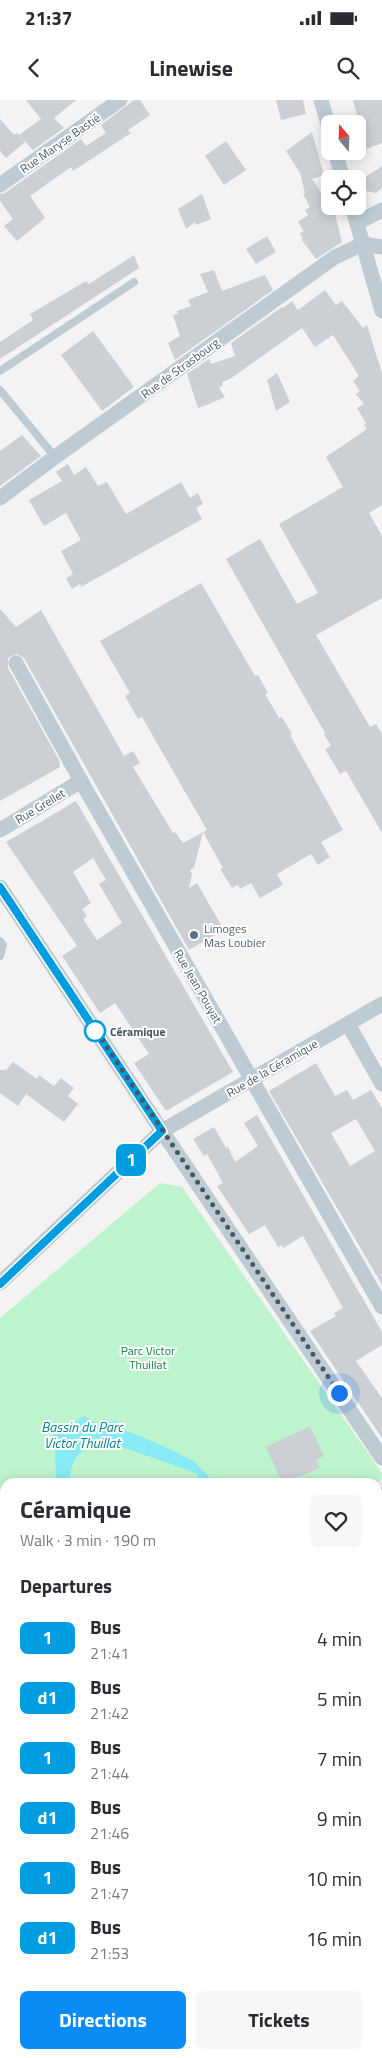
<!DOCTYPE html>
<html lang="en">
<head>
<meta charset="utf-8">
<style>
  :root { --surface:#fff; --page:#f7f7f7; --text:#2b2b33; --muted:#7c7c81; --accent:#0a8bf6 }
  body { margin:0; font-family:"Titillium Web",sans-serif; background:var(--page); color:var(--text); height:100vh; display:flex; flex-direction:column; font-size:19px; white-space:nowrap }
  * { box-sizing:border-box; margin:0 }
  p { font-size:16px; color:var(--muted) }
  .icon { flex:none; width:28px; height:28px; fill:none; stroke:currentColor; stroke-width:2; stroke-linecap:round; stroke-linejoin:round }
  .map { position:relative; flex:1; overflow:hidden }
  .side { position:absolute; left:0px; top:1378px; width:382px; height:581px; display:flex; flex-direction:column; background:var(--surface); border-radius:15px 15px 0 0; box-shadow:0 2px 12px #0003 }
  .side>* { flex:none }
  .badge { padding:0 10px; border-radius:8px; font-size:18px; line-height:32px }
  .needle { width:32px; rotate:341deg }
  .fabs { position:absolute; left:321px; top:15px; display:grid; gap:10px }
  .fabs a { display:grid; place-items:center; width:45px; height:45px; border-radius:8px; background:var(--surface); box-shadow:0 2px 12px #0003; font-size:25px }
  .you { position:absolute; width:25px; height:25px; margin:-12px; border:4px solid #fff; border-radius:50%; background:#1a73e8; box-shadow:0 0 0 8px #1a73e833 }
  .map>.badge { position:absolute; translate:-50% -50%; box-shadow:0 0 0 2px #fff }
  h2 { padding:0 20px; font-size:19px; line-height:45px }
  .round { display:grid; place-items:center; flex:none; width:52px; height:52px; border-radius:8px; background:var(--page) }
  .summary { display:flex; align-items:center; justify-content:space-between; height:85px; padding:0 20px }
  h1 { font-size:24px; font-weight:700; line-height:38px }
  .button { display:flex; gap:10px; margin-top:auto; padding:10px 20px }
  .button a { flex:1; height:58px; border-radius:8px; background:var(--accent); color:#fff; font-size:20px; font-weight:700; line-height:58px; text-align:center }
  .button a+a { background:var(--page); color:var(--text) }
  ul { padding:0; list-style:none }
  li { display:flex; align-items:center; gap:15px; height:60px; padding:0 20px }
  li div { flex:1 }
  li b { display:block; font-size:19px }
  li em { font-style:normal }
  li .badge { min-width:55px; font-weight:700; text-align:center }
  .status { display:flex; justify-content:space-between; align-items:center; height:35px; padding:0 25px; background:var(--surface); direction:ltr }
  .status svg { height:14px; fill:currentColor }
  header { display:flex; justify-content:space-between; align-items:center; height:65px; padding:0 20px; background:var(--surface); font-size:22px; font-weight:700 }
  .map>svg:first-child { display:block }
</style>
</head>
<body>
<div class="status"><b>21:37</b><svg viewBox="0 0 49 12"><path d="M0 12V9h3v3zM5 12V6h3v6zM10 12V3h3v9zM15 12V0h3v12zM26 1h20v11H26zM47 4h2v5h-2z"/></svg></div>
<header><svg class="icon" aria-label="back" viewBox="0 0 24 24"><path d="M15 5l-7 7 7 7"/></svg>Linewise<svg class="icon" aria-label="search" viewBox="0 0 24 24"><circle cx="10" cy="10" r="6"/><path d="M15 15l6 6"/></svg></header>
<div class="map">
<svg width="382" height="1958" viewBox="0 0 382 1958">
  <rect width="100%" height="100%" fill="#f4f2f2"/>
  <path fill="#fef7ec" d="M0,1687L5,1690V1768L0,1778Z"/>
  <g fill="#bef4cd">
    <path d="M160,1083L182,1087L382,1373L381,1380L377,1382H5V1599L0,1597V1218Z"/>
    <path d="M382,1568V1628L378,1635V1570Z"/>
  </g>
  <path fill="#88eaf4" d="M84,1316L97,1324L117,1321L126,1331L152,1341L194,1361L214,1382H197L198,1374C177,1366 157,1359 136,1352C130,1350 124,1347 118,1346C88,1337 71,1354 69,1382H56L55,1350L49,1339L57,1332L62,1333L70,1325Z"/>
  <g fill="#ccd0d5" fill-rule="evenodd">
    <path d="M26,0H76L54,18L64,28L33,50L19,35L41,19Z"/>
    <path d="M134,0H140L150,15L128,30L131,33L73,71L71,67L30,96L45,118L17,141L4,126L13,119L0,101V94L5,93L81,39L86,46L106,33L101,25Z"/>
    <path d="M276,0H303L306,14L281,20Z"/>
    <path d="M353,0H382V43L366,49Z"/>
    <path d="M0,19L14,35L17,33L25,42L6,58L0,51Z"/>
    <path d="M312,32L324,75L312,79L330,106H333L342,142L316,159L301,139H303L300,133L304,131L298,122L308,115L305,110L310,107L303,94L305,93L300,73L286,51Z"/>
    <path d="M226,41L246,70L224,85L205,56Z"/>
    <path d="M382,66V88L376,93L366,91L363,79Z"/>
    <path d="M202,94L211,119L196,125L195,122L186,129L178,109Z"/>
    <path d="M267,136L276,152L256,164L246,149Z"/>
    <path d="M134,155L139,168L0,259V242L33,220L30,214L86,181L89,184Z"/>
    <path d="M214,170L222,191L265,175L273,190L175,260L168,243L180,236L173,215L178,214L177,211L191,206L188,200L208,192L200,174Z"/>
    <path d="M325,190L336,205L342,201L363,228L367,225L382,273V405L369,413L382,436V498L316,535L370,627L376,624L382,634V733L346,671L340,674L325,649L331,646L324,634L325,633L226,459L260,439L297,504L318,493L279,424L343,387L326,357L367,329L364,324L366,323L357,308L364,304L356,294L360,291L353,281L359,276L333,235L315,247L302,228L230,279L222,282L223,285L219,288L225,297L209,304L198,308L187,274L209,259L211,264L235,256L231,243L282,207L283,208L292,201L298,210Z"/>
    <path d="M93,231L134,287L102,311L61,255Z"/>
    <path d="M277,273L290,302L276,311L267,280Z"/>
    <path d="M22,335L41,356L0,386V351Z"/>
    <path d="M68,364L74,375L86,367L98,386L107,382L126,414L181,382L190,398L198,393L203,404L196,408L202,419L81,487L80,484L72,489L66,478L73,474L61,451L81,440L66,413L44,426L29,400L62,381L56,372Z"/>
    <path d="M201,483L255,576L258,575L268,593L265,594L279,618L282,617L292,634L290,635L343,730L321,742L330,757L318,765L311,754L277,774L283,785L260,798L251,783L240,789L238,785L232,788L220,769L223,768L203,732L194,768L190,770L192,774L189,788L197,783L224,830L189,850L24,558L17,554L8,558V568L60,662L59,663L60,667L0,701V509L16,527L41,510L124,656L133,651L140,663L133,667L173,733L175,732L183,743L207,730L142,617L138,619L125,596L130,593L100,541Z"/>
    <path d="M76,701L233,972L166,1011L134,963L149,954L115,903L100,913L62,856L77,846L6,742ZM93,758L106,780L99,784L122,823L97,840L83,819L87,816L82,809L91,803L73,772Z"/>
    <path d="M13,962L37,979L39,975L54,986L61,978L74,988L68,996L78,1004L64,1022L26,994L18,1006L0,993V970H6Z"/>
    <path d="M316,963L335,996L347,990L353,1000L371,990L382,1008V1185L269,991ZM356,1019L375,1051L350,1066L331,1033Z"/>
    <path d="M257,1015L382,1232V1245L356,1261L382,1298V1338L310,1231L336,1216L334,1213L343,1208L303,1136L283,1148L282,1145L278,1147L265,1125L249,1134L217,1086L223,1083L207,1054L204,1056L193,1039L214,1027L226,1048L228,1047L235,1062L258,1046L244,1023Z"/>
    <path d="M310,1326L324,1356L316,1360L320,1368L287,1382H282L266,1347Z"/>
  </g>
  <g fill="none" stroke-linecap="round" stroke-linejoin="round">
    <g stroke="#bfcbd2" stroke-width="8">
      <path d="M0,271L134,182"/>
      <path d="M0,290L55,357"/>
      <path d="M0,841L3,845L0,856"/>
      <path d="M0,1765L5,1768"/>
      <path d="M216,1954L222,1958"/>
      <path d="M110,1958L113,1954"/>
    </g>
    <g stroke="#bfcbd2" stroke-width="15">
      <path d="M321,0L330,31"/>
      <path d="M335,51L343,79"/>
      <path d="M0,85L120,0"/>
      <path d="M352,106L382,211"/>
      <path d="M357,123L382,110"/>
      <path d="M0,398L55,357L335,157L363,144L382,147"/>
      <path d="M16,563L81,681L382,1207"/>
      <path d="M0,730L81,681"/>
      <path d="M0,787L162,1031L382,1358"/>
      <path d="M348,924L382,984"/>
      <path d="M0,1183L162,1031L382,904"/>
      <path d="M378,1502L382,1500"/>
      <path d="M378,1556L382,1554"/>
      <path d="M378,1656L382,1659"/>
      <path d="M378,1754L382,1747"/>
      <path d="M0,1803L5,1793"/>
      <path d="M237,1958L240,1954"/>
    </g>
    <g stroke="#becdd7" stroke-width="21">
      <path d="M0,1664L5,1667"/>
      <path d="M378,1903L382,1906"/>
    </g>
    <g stroke="#b3b8bd" stroke-width="4">
      <path d="M378,1392L382,1389"/>
      <path d="M378,1402L382,1399"/>
      <path d="M14,1958L15,1954"/>
      <path d="M26,1958V1954"/>
    </g>
  </g>
  <g fill="none" stroke-linecap="round" stroke-linejoin="round">
    <g stroke="#fff" stroke-width="11">
      <path id="line" d="M0,787L162,1031L0,1184"/>
    </g>
    <use href="#line" stroke="#009de0" stroke-width="8"/>
    <path stroke="#485862" stroke-width="5" stroke-dasharray="0 9" d="M95,931L94,928L339,1293"/>
  </g>
  <circle fill="#5c6f8a" stroke="#fff" stroke-width="2" cx="194" cy="835" r="5"/>
  <circle fill="#fff" stroke="#009de0" stroke-width="2.5" cx="95" cy="931" r="10"/>
  <g text-anchor="middle" dominant-baseline="central" stroke-width="4" stroke-linejoin="round" paint-order="stroke">
    <g font-size="12" fill="#485862" stroke="#fff">
      <text transform="translate(60 43) rotate(-35)">Rue Maryse Bastié</text>
      <text transform="translate(180 268) rotate(-36)">Rue de Strasbourg</text>
      <text transform="translate(40 706) rotate(-31)">Rue Grellet</text>
      <text transform="translate(198 886) rotate(60)">Rue Jean Pouyat</text>
      <text transform="translate(272 968) rotate(-30)">Rue de la Céramique</text>
    </g>
    <g font-size="12" fill="#4e5e75" stroke="#fff" text-anchor="start">
      <text x="204" y="828">Limoges<tspan x="204" dy="14">Mas Loubier</tspan></text>
    </g>
    <g font-size="12" font-weight="bold" fill="#485862" stroke="#fff" text-anchor="start">
      <text x="110" y="931">Céramique</text>
    </g>
    <g font-size="12" fill="#0f863e" stroke="#fff">
      <text x="148" y="1250">Parc Victor<tspan x="148" dy="14">Thuillat</tspan></text>
    </g>
    <g font-size="14" font-style="italic" fill="#048391" stroke="#fff">
      <text x="82" y="1326">Bassin du Parc<tspan x="82" dy="16">Victor Thuillat</tspan></text>
    </g>
  </g>
</svg>
<div class="fabs">
<a><svg class="needle" viewBox="-14 -14 28 28"><path d="M0-13l5 13h-10z" fill="#e53935"/><path d="M0 13l5-13h-10z" fill="#7c7c81"/></svg></a>
<a><svg class="icon" aria-label="locate" viewBox="0 0 24 24"><circle cx="12" cy="12" r="6"/><path d="M12 2v4M12 18v4M2 12h4M18 12h4"/></svg></a>
</div>
<div class="you" style="left:339px;top:1293px"></div>
<b class="badge" style="left:131px;top:1060px;background:#009de0;color:#fff">1</b>
<section class="side">
<div class="summary"><div><h1>Céramique</h1><p>Walk · 3 min · 190 m</p></div><a class="round"><svg class="icon" aria-label="heart" viewBox="0 0 24 24"><path d="M12 20l-8-8c-3-5 5-10 8-4 3-6 11-1 8 4z"/></svg></a></div>
<h2>Departures</h2>
<ul>
<li><span class="badge" style="background:#009de0;color:#fff">1</span><div><b>Bus</b><p>21:41</p></div><em>4 min</em></li>
<li><span class="badge" style="background:#009de0;color:#fff">d1</span><div><b>Bus</b><p>21:42</p></div><em>5 min</em></li>
<li><span class="badge" style="background:#009de0;color:#fff">1</span><div><b>Bus</b><p>21:44</p></div><em>7 min</em></li>
<li><span class="badge" style="background:#009de0;color:#fff">d1</span><div><b>Bus</b><p>21:46</p></div><em>9 min</em></li>
<li><span class="badge" style="background:#009de0;color:#fff">1</span><div><b>Bus</b><p>21:47</p></div><em>10 min</em></li>
<li><span class="badge" style="background:#009de0;color:#fff">d1</span><div><b>Bus</b><p>21:53</p></div><em>16 min</em></li>
</ul>
<div class="button"><a>Directions</a><a>Tickets</a></div>
</section>
</div>
</body>
</html>
